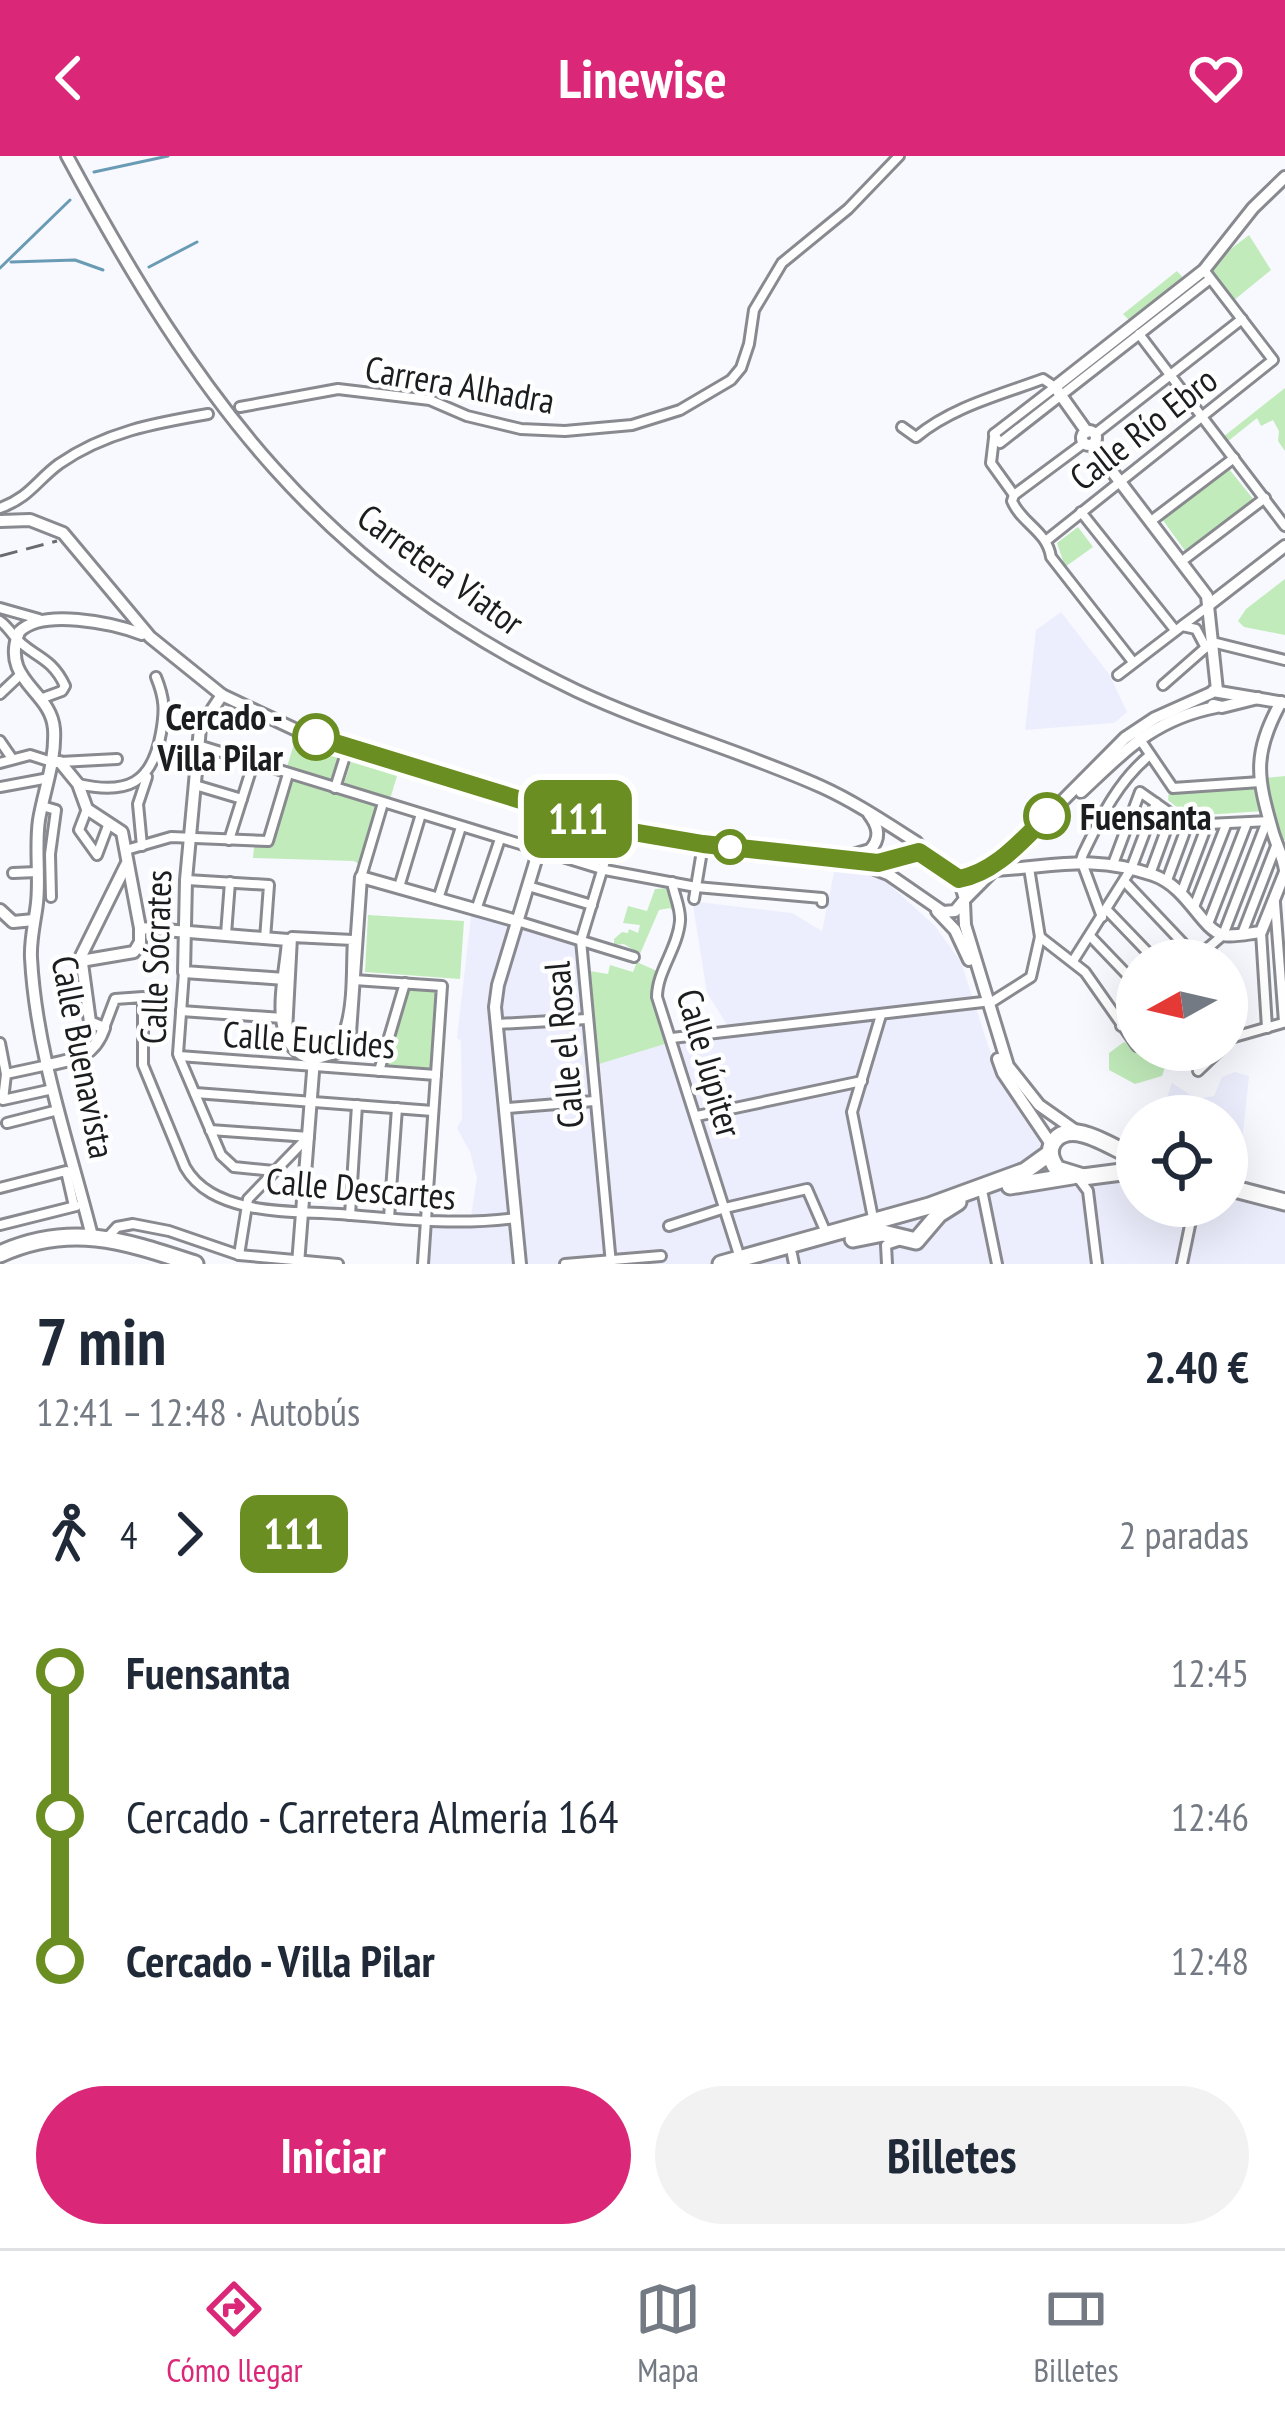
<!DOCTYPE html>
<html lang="es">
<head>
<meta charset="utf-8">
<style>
  :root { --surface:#fff; --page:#f2f2f3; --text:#1f2937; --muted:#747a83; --line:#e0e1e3; --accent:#db2777 }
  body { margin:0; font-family:"PT Sans Narrow",sans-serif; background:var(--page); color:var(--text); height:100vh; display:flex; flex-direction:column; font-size:45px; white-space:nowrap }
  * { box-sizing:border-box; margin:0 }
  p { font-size:39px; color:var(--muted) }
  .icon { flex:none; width:66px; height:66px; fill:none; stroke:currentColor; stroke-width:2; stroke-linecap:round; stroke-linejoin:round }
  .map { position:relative; height:1108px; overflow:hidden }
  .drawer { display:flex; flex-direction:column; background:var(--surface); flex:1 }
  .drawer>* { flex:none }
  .badge { padding:0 24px; border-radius:18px; font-size:42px; line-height:78px }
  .needle { width:78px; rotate:262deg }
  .fabs { position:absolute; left:1116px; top:783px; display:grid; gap:24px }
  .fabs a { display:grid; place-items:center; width:132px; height:132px; border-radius:50%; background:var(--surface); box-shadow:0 12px 48px #0002; font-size:60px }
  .map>.badge { position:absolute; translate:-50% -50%; box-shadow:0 0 0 6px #fff }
  .legs { display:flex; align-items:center; gap:18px; height:132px; padding:0 36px; font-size:39px }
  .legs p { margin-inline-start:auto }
  .head { display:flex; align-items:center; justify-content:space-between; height:204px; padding:0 36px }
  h1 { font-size:66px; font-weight:600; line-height:90px }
  .primary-button { display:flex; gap:24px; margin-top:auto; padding:24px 36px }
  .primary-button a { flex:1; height:138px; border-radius:72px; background:var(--accent); color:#fff; font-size:48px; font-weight:600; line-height:138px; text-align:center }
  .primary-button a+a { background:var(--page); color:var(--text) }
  ul { padding:0 36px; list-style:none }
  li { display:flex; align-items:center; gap:42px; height:144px; font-size:45px }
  li i { display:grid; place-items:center; width:18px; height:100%; margin:0 15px; background:currentColor }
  li i::after { content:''; width:30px; height:30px; margin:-15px; border:9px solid; border-radius:50%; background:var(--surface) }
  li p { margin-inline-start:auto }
  li:first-child i { background:linear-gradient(#0000 50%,currentColor 0) }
  li:last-child i { background:linear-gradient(currentColor 50%,#0000 0) }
  header { display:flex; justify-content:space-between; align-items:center; height:156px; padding:0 36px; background:var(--accent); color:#fff; font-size:54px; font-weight:600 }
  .tabs { display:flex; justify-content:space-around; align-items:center; height:168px; border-top:3px solid var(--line); background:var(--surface); font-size:33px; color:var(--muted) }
  .tabs a { display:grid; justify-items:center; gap:6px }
  .tabs .selected { color:var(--accent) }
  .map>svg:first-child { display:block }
</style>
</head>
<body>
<header><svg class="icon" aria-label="back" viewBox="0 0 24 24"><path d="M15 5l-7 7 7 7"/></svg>Linewise<svg class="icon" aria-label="heart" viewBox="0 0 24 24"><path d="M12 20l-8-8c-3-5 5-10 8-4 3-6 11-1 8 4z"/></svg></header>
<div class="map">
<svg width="1285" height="1108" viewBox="0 0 1285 1108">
  <rect width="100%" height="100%" fill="#f8f9fe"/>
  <g fill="#eceefd">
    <path d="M1061,456L1109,518L1127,556L1114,567L1025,574L1036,474Z"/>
    <path d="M836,707L880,720L935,770L961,806L992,901L1004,929L1042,985L1053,1027L1078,1030L1137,1020V1050H1227V960H1160L1172,927L1197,943L1214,940L1222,921L1235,916L1249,920L1240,1006L1242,1026L1285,1036V1108H427L430,1070L469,1072L477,1022L470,996L457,972L462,963L461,885L457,882L471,760L520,769L588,792L598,907L668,887L675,876L728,870L707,837L693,750H697L698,746L792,757L822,775Z"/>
  </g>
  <g fill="#c1ebba">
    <path d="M1249,79L1271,114L1233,145L1209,110Z"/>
    <path d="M1177,115L1184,123L1131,166L1123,158Z"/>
    <path d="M1285,232V295L1278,285L1279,275L1273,264L1261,270L1257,262L1227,286L1223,281Z"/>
    <path d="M1229,313L1254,344L1186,396L1162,363Z"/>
    <path d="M1078,371L1093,391L1065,411L1057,387Z"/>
    <path d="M1285,423V479L1244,471L1238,465L1246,453Z"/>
    <path d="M295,585L341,599L333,628L286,614Z"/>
    <path d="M352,602L398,617L389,646L343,631Z"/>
    <path d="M1285,620V684H1283L1265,622Z"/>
    <path d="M290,622L378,650L359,708L354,705L253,702L254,691H272Z"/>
    <path d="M1256,629L1264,655L1188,660L1168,644L1169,634Z"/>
    <path d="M670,732L678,762L670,752L659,754L640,798L624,788L614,789V783L622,776L628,777L629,773L638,777L640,769L623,767L628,750L647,755L655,733Z"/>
    <path d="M368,759L464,765L460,823L365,816Z"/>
    <path d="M637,806L659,816L655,828L668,887L599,908L590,815L608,818L610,809L633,816Z"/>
    <path d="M409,833L436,835L430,914L386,911Z"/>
    <path d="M1124,886L1143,896L1188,894L1193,908L1165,911L1162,920L1135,928L1109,914V897Z"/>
  </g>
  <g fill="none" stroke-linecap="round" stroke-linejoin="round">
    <g stroke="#6a9bb4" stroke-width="3">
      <path d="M94,16L168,0"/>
      <path d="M11,106L75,104L103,114"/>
      <path d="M149,111L197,86"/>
      <path d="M0,112L70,44"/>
    </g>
    <g stroke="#898a90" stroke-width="14">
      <g id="street">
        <path d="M1139,178L1285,370"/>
        <path d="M240,251L338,233L430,244L467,260L521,273L565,275L632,269L680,254L731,224L741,212L749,188L754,154L782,107L848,53L899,0"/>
        <path d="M902,271L916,281C952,251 1000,239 1043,223L1055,231L994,278"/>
        <path d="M994,278L1000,287L1210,123"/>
        <path d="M1095,278L1242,163"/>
        <path d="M994,282L991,307L1014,339"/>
        <path d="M1084,287L1014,339L1012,345C1022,368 1047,375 1051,401L1133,506"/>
        <path d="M0,352C30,341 36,325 59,308C105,276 155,267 208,258"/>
        <path d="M1081,356L1175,474"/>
        <path d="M1155,362L1234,302"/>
        <path d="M1047,384L1273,204L1204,114"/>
        <path d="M1186,402L1265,342"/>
        <path d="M0,452L39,463"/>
        <path d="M0,465C6,469 9,474 14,480C30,500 51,499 65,530L62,535L40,543"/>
        <path d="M1183,469L1210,449"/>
        <path d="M1118,519L1182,470L1196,473L1206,492"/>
        <path d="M1163,529L1212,486L1285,504"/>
        <path d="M0,538L19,520"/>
        <path d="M1139,582L1173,632L1260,626"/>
        <path d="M0,585L11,601"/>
        <path d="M198,589L605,714L696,731L822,742V746"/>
        <path d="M60,606L117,603"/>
        <path d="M0,607L30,599L52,606"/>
        <path d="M78,628C127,639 152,628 161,577C165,555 165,543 156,521"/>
        <path d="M195,629L242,643"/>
        <path d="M0,631L49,622"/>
        <path d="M335,632L348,591"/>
        <path d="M42,650L56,654L50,698L51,741"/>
        <path d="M87,653L79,674L97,699L109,667"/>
        <path d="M229,684L253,608"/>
        <path d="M142,690L138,648L147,621"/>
        <path d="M126,694L171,681L268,685L288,618"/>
        <path d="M1113,708L1140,636L1187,669L1270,665"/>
        <path d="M13,717L37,716"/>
        <path d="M1150,718L1172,658"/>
        <path d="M361,721L383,647"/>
        <path d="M187,724L269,729L265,783"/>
        <path d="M1167,724L1187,670"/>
        <path d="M1124,725L1196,801"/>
        <path d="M672,726C674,739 681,752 680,765C678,792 657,815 657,841L740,1102"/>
        <path d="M528,730L592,749"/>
        <path d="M399,731L421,658"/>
        <path d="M1182,735L1207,669"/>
        <path d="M438,743L461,671"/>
        <path d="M694,743L703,689"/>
        <path d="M1275,747L1284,866"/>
        <path d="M1194,751L1226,669"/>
        <path d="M1106,753L1155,804"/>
        <path d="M476,754L500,683"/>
        <path d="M1102,761L1081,704L1083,698C1101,661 1118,625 1150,599"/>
        <path d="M517,765L634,801"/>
        <path d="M1208,768L1247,667"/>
        <path d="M1261,776L1267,872"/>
        <path d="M226,778L230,726"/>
        <path d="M1242,778L1276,690"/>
        <path d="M1090,780L1137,829"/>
        <path d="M292,781L353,784C350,819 360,914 303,897L287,876Z"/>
        <path d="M1040,781L1085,816L1137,890"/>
        <path d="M1209,791L1214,804"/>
        <path d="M1194,804L1223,779L1267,665"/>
        <path d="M1073,805L1131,713L1156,647"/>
        <path d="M184,816L178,898L221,999L234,1011L274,1015"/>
        <path d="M354,824L442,830L423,1108"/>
        <path d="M990,847L1031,821L1040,781L1029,712"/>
        <path d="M181,855L283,862"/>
        <path d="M497,868L587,863"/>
        <path d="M1121,870L1137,856"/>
        <path d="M104,872L115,843L143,841V909L185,1011C198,1034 221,1044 246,1050C275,1057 309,1056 339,1058C398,1063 456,1070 516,1062"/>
        <path d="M672,882L983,846"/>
        <path d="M1227,883L1283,867"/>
        <path d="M0,887L6,918L3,944L53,933"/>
        <path d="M179,900L436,919"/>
        <path d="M379,915L405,827"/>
        <path d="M1198,915L1220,894"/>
        <path d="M6,918L48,909"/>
        <path d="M195,937L433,955"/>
        <path d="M507,952L594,945"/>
        <path d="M697,960L862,925"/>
        <path d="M7,967L58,954"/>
        <path d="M210,974L309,981"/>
        <path d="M1079,1023L1088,1035L1097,1108"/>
        <path d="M0,1032L66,1015L74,1050"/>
        <path d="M983,1039L997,1108"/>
        <path d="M350,1059L357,949"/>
        <path d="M389,1062L397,952"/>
        <path d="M874,1067L852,956L881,859"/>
        <path d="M0,1069L76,1050"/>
        <path d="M669,1070L725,1052L807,1033L827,1079"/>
        <path d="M108,1081L117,1071L133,1068L169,1075L239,1099L338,1108"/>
        <path d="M792,1098L794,1108"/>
        <path d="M239,1099L248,1043L307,982"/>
        <path d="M565,1108L661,1100"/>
        <path d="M611,1108L581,784L615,672"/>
        <path d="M887,1108L886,1089L901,1084"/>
        <path d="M1182,1108L1194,1050"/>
      </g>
    </g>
    <g stroke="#898a90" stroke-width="16">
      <g id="secondary">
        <path d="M67,0C198,243 320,413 577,535C656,572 742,595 822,631C855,646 886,667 916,686L925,697"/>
        <circle cx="1089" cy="282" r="7"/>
        <path d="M1087,276L1055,231L1204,114L1253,52L1285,21"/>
        <path d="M1092,289L1207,440L1217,534"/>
        <path d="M0,365L30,364L63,377L150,481L222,539L305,578L615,672L703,689L878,707L919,696L959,723L965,743L955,755L943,756L888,718L842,700"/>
        <path d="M1210,448L1285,390"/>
        <path d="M1213,535L1285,547"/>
        <path d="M222,539L200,572L186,724L184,816L285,823"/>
        <path d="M1281,546C1252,599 1257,621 1273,677C1277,690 1283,701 1285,714"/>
        <path d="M1213,549L1222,551L1258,542"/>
        <path d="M52,606H60L78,628L87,653L122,676L140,772V786L134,796L81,805"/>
        <path d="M1081,636C1125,595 1154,563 1216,551"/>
        <path d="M853,699L870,694C881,682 879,671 869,658"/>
        <path d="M994,714C1054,711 1092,698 1153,719C1188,731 1201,773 1223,779C1234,781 1250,777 1261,776L1285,716"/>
        <path d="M959,723L976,719L993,707"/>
        <path d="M965,743L1125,582L1155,562L1211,537"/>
        <path d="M964,746L965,769L1008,910L1039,949L1076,975"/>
        <path d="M0,754L13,766L34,764"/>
        <path d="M937,755L955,774L969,804"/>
        <path d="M140,772L288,784C286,822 264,892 314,903"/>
        <path d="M314,903L338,896L350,877L361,721L517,765"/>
        <path d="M998,903L1003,917L1051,988"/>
        <path d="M48,909C76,903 94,901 104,872L90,866L81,800L126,709"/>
        <path d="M92,1080C69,989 36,896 31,802C30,783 35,765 37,747C40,719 35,692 39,664C44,634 56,605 54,573C51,534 0,525 19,476C42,452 112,467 142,478"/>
        <path d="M298,1108L314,903"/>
        <path d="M520,1108L495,851L498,829L551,654"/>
      </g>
    </g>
    <g stroke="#898a90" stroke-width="21">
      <g id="highway">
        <path d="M1137,1002C1116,995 1073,961 1054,985C1047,995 1051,1004 1057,1013L1083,1021L1137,1014"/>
        <path d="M1010,1030L1072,1020"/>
        <path d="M1227,1031L1285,1046"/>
        <path d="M853,1083L883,1077L916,1085L939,1058L958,1046"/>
        <path d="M0,1098C71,1066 125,1085 195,1108"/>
        <path d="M721,1108L929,1050L1025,1015L1050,997"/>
      </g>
    </g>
    <use href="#street" stroke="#fff" stroke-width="8"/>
    <use href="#secondary" stroke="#fff" stroke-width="10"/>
    <use href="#highway" stroke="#fff" stroke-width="15"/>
    <path stroke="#6a6b6e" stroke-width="3" stroke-dasharray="18 9" stroke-linecap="butt" d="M0,400L57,385"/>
  </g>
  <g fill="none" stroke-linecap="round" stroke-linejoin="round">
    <g stroke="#fff" stroke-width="27">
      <path id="line-1" d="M316,581L615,673L703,688L878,707L919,696L959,723C996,716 1021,685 1047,660"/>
    </g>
    <use href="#line-1" stroke="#6b8e23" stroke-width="18"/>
  </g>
  <g fill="#fff" stroke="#6b8e23" stroke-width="6">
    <circle cx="316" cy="581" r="21"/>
    <circle cx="1047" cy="660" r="21"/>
    <circle cx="730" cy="691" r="15"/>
  </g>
  <g text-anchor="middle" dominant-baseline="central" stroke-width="9" stroke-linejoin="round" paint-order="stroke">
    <g font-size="36" fill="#1c1d1f" stroke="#fff">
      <text transform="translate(460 228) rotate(10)">Carrera Alhadra</text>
      <text transform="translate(1143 272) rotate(-38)">Calle Río Ebro</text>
      <text transform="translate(441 413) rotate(36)">Carretera Viator</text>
      <text transform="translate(155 801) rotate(-88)">Calle Sócrates</text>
      <text transform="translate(309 883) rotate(4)">Calle Euclides</text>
      <text transform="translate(563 889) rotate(-95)">Calle el Rosal</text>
      <text transform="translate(84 901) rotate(79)">Calle Buenavista</text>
      <text transform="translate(710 907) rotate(74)">Calle Júpiter</text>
      <text transform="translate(361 1032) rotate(5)">Calle Descartes</text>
    </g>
    <g font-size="36" font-weight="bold" fill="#1c1d1f" stroke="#fff" text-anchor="end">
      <text x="283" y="560">Cercado -<tspan x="283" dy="41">Villa Pilar</tspan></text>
      <text x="1080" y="660" text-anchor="start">Fuensanta</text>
    </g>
  </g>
</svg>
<div class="fabs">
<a><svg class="needle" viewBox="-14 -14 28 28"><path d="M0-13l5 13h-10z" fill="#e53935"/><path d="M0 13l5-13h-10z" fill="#747a83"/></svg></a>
<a><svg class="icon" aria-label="locate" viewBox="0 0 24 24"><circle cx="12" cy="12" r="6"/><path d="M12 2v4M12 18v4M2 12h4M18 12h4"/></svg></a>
</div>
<b class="badge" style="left:578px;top:663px;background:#6b8e23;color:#fff">111</b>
</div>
<section class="drawer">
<div class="head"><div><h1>7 min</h1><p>12:41 – 12:48 · Autobús</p></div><b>2.40 €</b></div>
<div class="legs"><svg class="icon" aria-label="walk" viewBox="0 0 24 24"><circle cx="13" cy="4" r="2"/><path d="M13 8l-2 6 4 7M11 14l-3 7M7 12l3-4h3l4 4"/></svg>4<svg class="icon" aria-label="forward" viewBox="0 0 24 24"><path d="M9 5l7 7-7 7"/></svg><b class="badge" style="background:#6b8e23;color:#fff">111</b><p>2 paradas</p></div>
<ul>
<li><i style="color:#6b8e23"></i><b>Fuensanta</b><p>12:45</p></li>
<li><i style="color:#6b8e23"></i><span>Cercado - Carretera Almería 164</span><p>12:46</p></li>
<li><i style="color:#6b8e23"></i><b>Cercado - Villa Pilar</b><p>12:48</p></li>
</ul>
<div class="primary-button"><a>Iniciar</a><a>Billetes</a></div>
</section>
<nav class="tabs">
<a class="selected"><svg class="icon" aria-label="directions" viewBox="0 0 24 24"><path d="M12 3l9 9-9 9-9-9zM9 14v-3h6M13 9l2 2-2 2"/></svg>Cómo llegar</a>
<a><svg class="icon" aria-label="map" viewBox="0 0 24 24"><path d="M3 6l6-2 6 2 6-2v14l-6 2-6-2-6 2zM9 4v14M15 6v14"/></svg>Mapa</a>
<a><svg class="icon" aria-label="tickets" viewBox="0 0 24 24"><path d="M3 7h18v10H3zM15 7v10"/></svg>Billetes</a>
</nav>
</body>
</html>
